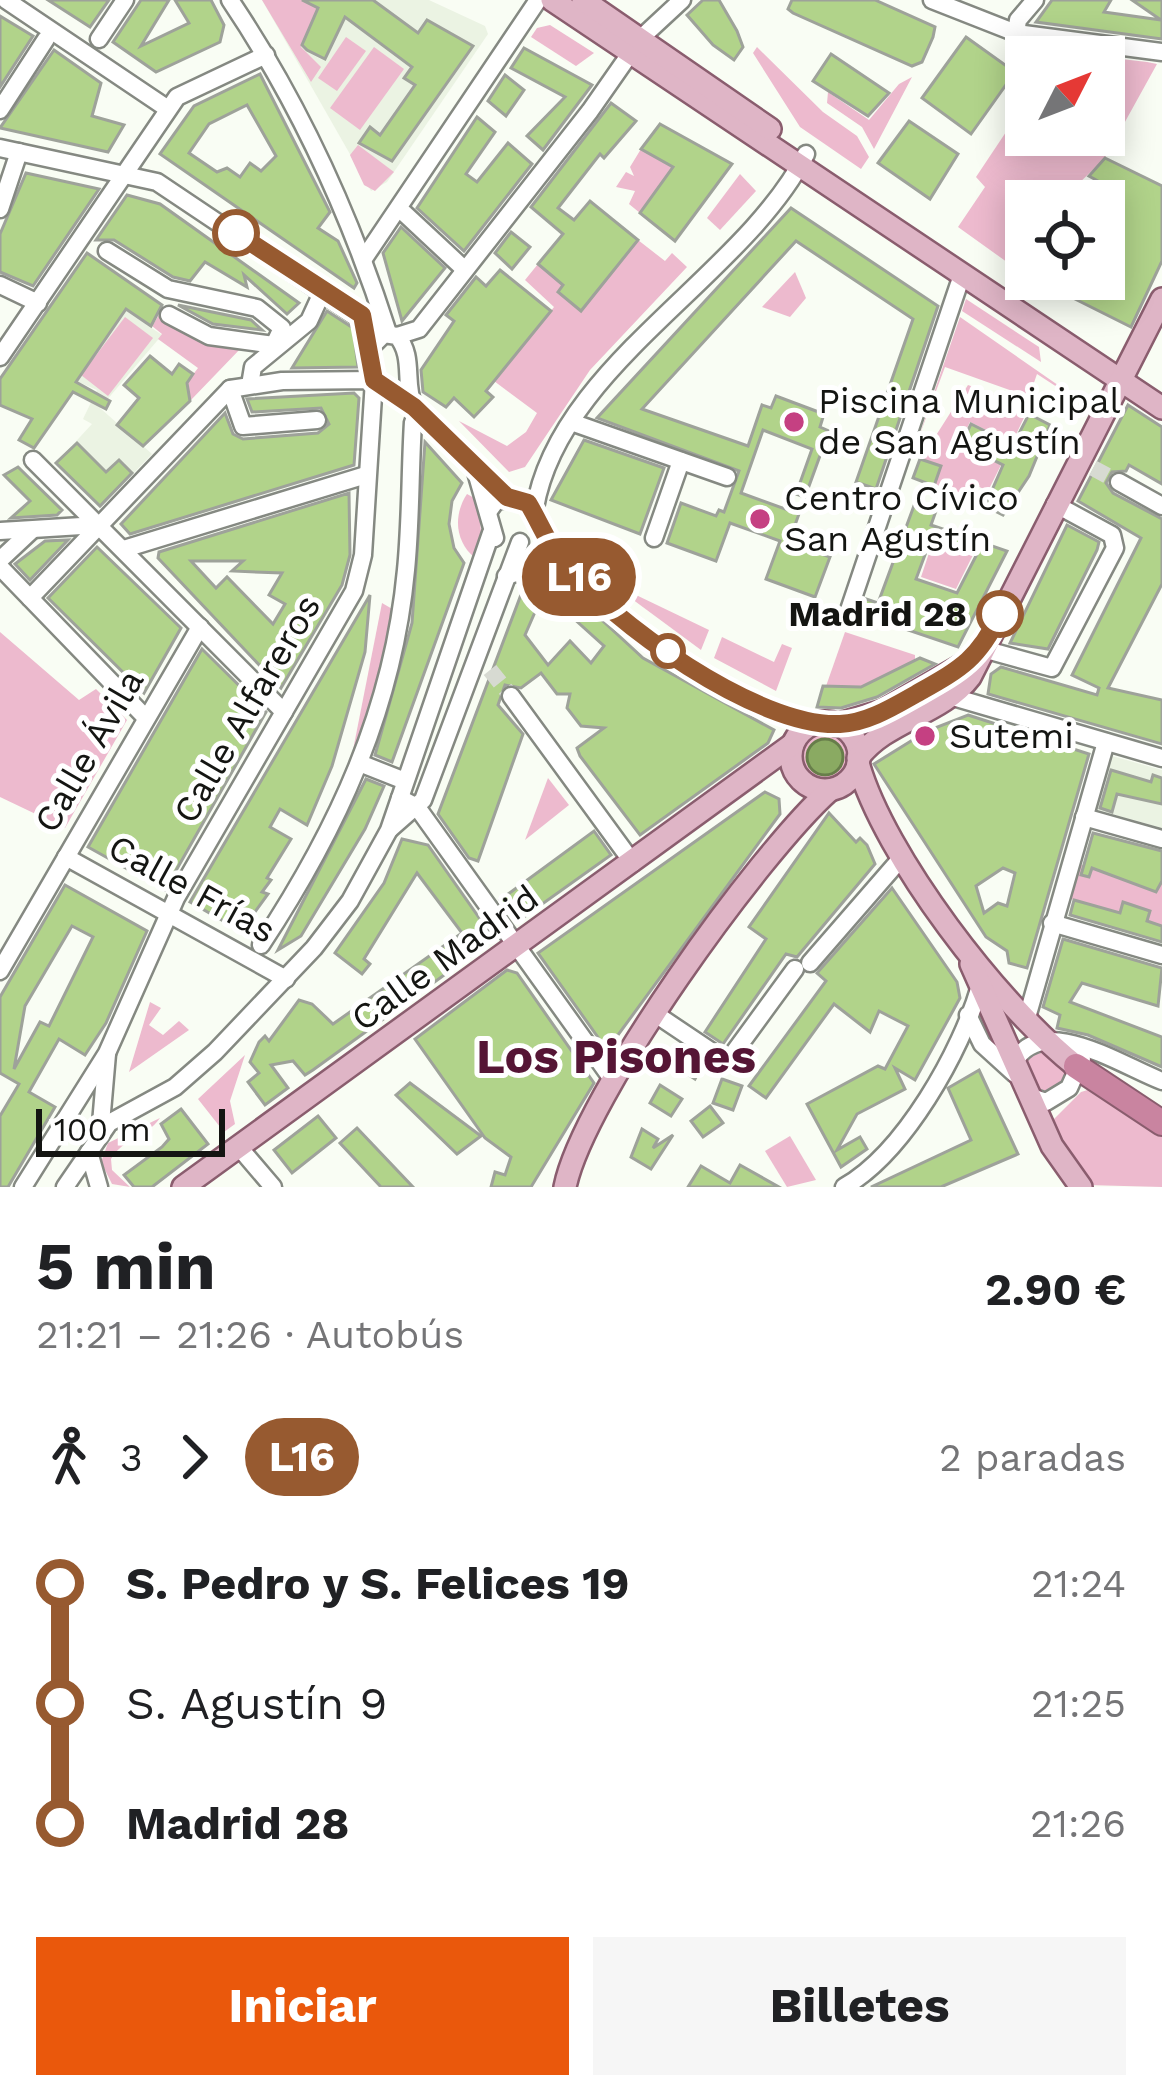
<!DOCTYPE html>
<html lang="es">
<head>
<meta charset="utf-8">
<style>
  :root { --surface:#fff; --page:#f6f6f6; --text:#202124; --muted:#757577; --accent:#ea580c }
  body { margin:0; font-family:"Work Sans",sans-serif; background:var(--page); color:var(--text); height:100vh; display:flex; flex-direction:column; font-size:45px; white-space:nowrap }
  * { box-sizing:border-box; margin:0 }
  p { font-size:39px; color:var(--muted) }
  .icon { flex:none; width:66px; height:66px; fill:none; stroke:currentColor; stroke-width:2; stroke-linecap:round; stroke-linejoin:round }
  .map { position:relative; height:1187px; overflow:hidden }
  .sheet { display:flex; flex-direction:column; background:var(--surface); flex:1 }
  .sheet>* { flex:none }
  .badge { padding:0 24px; border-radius:39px; font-size:42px; line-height:78px }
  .needle { width:78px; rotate:48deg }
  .tools { position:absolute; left:1005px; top:36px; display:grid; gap:24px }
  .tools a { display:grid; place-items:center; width:120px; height:120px; border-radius:0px; background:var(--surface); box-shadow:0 6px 30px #0003; font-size:60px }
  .scale { position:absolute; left:36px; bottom:30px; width:189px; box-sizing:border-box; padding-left:12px; border:6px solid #141512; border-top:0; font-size:33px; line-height:42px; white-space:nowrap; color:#141512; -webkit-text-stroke:9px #fff; paint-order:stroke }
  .map>.badge { position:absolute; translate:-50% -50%; box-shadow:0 0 0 6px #fff }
  .legs { display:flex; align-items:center; gap:18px; height:132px; padding:0 36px; font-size:39px }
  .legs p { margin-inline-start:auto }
  .headline { display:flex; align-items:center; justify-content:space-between; height:204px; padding:0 36px }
  h1 { font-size:66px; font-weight:700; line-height:90px }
  .cta { display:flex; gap:24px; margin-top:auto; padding:24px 36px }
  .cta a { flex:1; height:138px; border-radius:0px; background:var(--accent); color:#fff; font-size:48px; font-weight:700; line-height:138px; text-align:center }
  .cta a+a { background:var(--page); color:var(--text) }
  ul { padding:0 36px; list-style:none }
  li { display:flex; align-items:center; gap:42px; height:120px; font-size:45px }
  li i { display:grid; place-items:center; width:18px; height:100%; margin:0 15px; background:currentColor }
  li i::after { content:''; width:30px; height:30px; margin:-15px; border:9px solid; border-radius:50%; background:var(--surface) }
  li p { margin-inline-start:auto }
  li:first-child i { background:linear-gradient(#0000 50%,currentColor 0) }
  li:last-child i { background:linear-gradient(currentColor 50%,#0000 0) }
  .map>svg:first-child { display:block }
</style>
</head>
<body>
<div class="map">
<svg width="1162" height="1187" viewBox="0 0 1162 1187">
  <rect width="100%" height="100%" fill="#f9fdf4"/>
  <g fill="#ebf3e3">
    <path d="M262,0H429L485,26L488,34L387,182L371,191Z"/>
    <path d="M99,292L162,335L100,408L152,454L101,507L56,463L92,424L83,419L97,390L76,381Z"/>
    <path d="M1112,756L1162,770V828L1097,810Z"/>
  </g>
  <g fill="#edbace">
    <path d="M262,0H302L318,8L301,47L321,67L311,82Z"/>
    <path d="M550,25L594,53L576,66L531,37L537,28Z"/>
    <path d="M346,37L366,51L337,91L318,78Z"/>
    <path d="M374,47L404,69L360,130L330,108Z"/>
    <path d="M757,47L823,112L857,136L869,157L861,169L800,127L753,53Z"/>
    <path d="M1078,54L1147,62L1157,64L1105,158L1073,189L1070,201H1026V252L1018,270L958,227L985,187L976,177L1026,102V135H1104V57H1074Z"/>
    <path d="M912,77L874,149L862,127L827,103L828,92L869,120L899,84Z"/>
    <path d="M358,145L394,172L375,191L364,185L350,155Z"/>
    <path d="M641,149L673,167L640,213L629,204L635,191L616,187L626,172L634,176L630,167Z"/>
    <path d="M740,174L756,191L720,230L707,218Z"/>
    <path d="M638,240L665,261L672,253L687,267L590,370L525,467L509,472L459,421L507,446L526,432L537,413L494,381L554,307L525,280L538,264L563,285L558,292L581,311Z"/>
    <path d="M795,272L806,298L790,317L762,307Z"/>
    <path d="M966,299L1039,347L1041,362L962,311Z"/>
    <path d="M159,315L193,334L242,347L190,401L185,385L198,368L158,339L162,334L152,326Z"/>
    <path d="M125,317L153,338L108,396L81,375Z"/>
    <path d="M960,317L1081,401L1080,402L1037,374L1029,397L945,367L917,442Z"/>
    <path d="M968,385L1029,407L1012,443L970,422L959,445L1001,465L988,491L973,484L955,494L934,486L940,466L921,459Z"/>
    <path d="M467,494L478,500L482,542L475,558C455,542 453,515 467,494Z"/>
    <path d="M933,541L973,555L956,589L921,577Z"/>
    <path d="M609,582L709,630L701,650Z"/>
    <path d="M382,603L394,610L360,746L353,750Z"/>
    <path d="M0,632L79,700L96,689L127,720L65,828L0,797Z"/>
    <path d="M845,632L915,655V659L871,688L825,689Z"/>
    <path d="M722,637L774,662L782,644L792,648L776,691L714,658Z"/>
    <circle cx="825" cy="757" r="26"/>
    <path d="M548,778L569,805L525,840Z"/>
    <path d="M1081,865L1157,886L1162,881V926L1071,899Z"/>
    <path d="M150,1002L161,1008L149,1025L163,1035L179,1021L189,1030L129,1072Z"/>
    <path d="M1046,1050L1065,1068L1066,1077L1048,1093L1038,1091L1024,1065L1031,1052Z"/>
    <path d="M245,1055L230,1101L235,1124L224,1132L198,1099Z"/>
    <path d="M1094,1088L1162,1129V1187L1086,1185L1051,1122L1081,1092Z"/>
    <path d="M160,1118C146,1138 123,1138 111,1159L112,1170L130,1187L112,1184L101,1162L108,1143Z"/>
    <path d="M790,1136L816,1180L787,1187L765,1151Z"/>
  </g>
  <circle fill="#8aaa62" stroke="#677d4a" stroke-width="3" cx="825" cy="757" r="18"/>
  <g fill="#b1d38a" stroke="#9ea29a" stroke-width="3" fill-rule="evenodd">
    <path d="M48,0H109L90,27Z"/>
    <path d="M141,0H169L141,46L189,23L175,0H211L224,25L220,42L156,72L113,42Z"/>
    <path d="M302,0H373L418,33L427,20L473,46L392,161L359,143L370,127L380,135L415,85L404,78L412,67L345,17L325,59L307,50L302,45L318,8Z"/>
    <path d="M703,0H719L737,31L743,47L734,60L713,45L687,15Z"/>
    <path d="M792,0H875L935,27L933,37L922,62L912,66L793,13L788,9Z"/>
    <path d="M1052,0H1111L1104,12L1161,20L1132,0H1162V39L1036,22Z"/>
    <path d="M0,16L33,36L0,87Z"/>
    <path d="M966,37L1015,72L971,134L922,98Z"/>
    <path d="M524,48L592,85L543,150L527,136L565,97L511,68Z"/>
    <path d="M54,50L101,83L92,116L124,125L108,152L0,128Z"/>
    <path d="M831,54L889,93L868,116L813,81Z"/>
    <path d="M260,74L330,212L318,228L338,241L357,283L354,288L160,154L194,106ZM247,105L276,156L261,171L250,163L240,177L227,168L217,172L189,153L209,124Z"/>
    <path d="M505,75L524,90L506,116L488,101Z"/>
    <path d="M611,103L636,121L604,158L600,154L558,208L574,220L590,201L638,240L581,311L558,292L563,285L538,264L563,234L531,207Z"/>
    <path d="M477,117L495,132L466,174L477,182L508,143L532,164L464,251L417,208Z"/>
    <path d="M909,121L958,154L930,199L878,163Z"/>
    <path d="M660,124L732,164L675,241L640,213L673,167L641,149Z"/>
    <path d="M1105,158L1162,186V261L1131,327L1035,279H1104V201H1088L1098,181L1089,176Z"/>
    <path d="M26,173L99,189L33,286L0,272V234Z"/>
    <path d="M127,195L160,204L299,303L287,314L244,275L247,287L205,262L190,281L173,277L114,240H96Z"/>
    <path d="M791,208L938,306L876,489L856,482L913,319L796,241L642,409L748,446L762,405L771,408L776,396L824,414L820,427L829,431L805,497L796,494L812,449L763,430L741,493L799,514L791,536L796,538L794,544L830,557L815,597L766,579L780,541L730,523L716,561L667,543L681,503L716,516L719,510L724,512L739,471L597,418Z"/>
    <path d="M401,227L445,268L402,321L383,253Z"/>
    <path d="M511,232L530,247L512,269L495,253Z"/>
    <path d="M87,253L162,305L151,326L126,309L76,382L110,401L106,409L73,392L34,448L19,440L32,419L0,405V379Z"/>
    <path d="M500,270L551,311L486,391L493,397L474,417L454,398L446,407L423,392L421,370L454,321L446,315L476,277L486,286Z"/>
    <path d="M178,305L251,320L262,330L213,324Z"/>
    <path d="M327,311L353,328L358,367L292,368Z"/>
    <path d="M150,356L172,374L179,364L193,374L187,383L190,401L143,446L117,425L139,398L124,385Z"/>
    <path d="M354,393L359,398L354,465L130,534L121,524L225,413L233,434L243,439L318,433L329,424L321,408L252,412L247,399Z"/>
    <path d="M1128,405L1162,427V484L1129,465L1126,471L1112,472L1106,483L1113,493L1162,519V584L1108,688L1162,700V744L988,694L991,674L1001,667L1097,695L1099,688L1072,675L1141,538L1078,501Z"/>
    <path d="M1029,414L1050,425L1029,476L1003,515L985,506L1003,465L961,444L971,424L1013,445Z"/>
    <path d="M584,440L664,468L640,534L551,500Z"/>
    <path d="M425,442L462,483L452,501L449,524L454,548L464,563L392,762L375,755L412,623Z"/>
    <path d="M77,443L106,472L119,460L132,473L100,506L56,463Z"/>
    <path d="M920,459L941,466L934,486L913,478Z"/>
    <path d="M18,467L62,510L57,515L11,518L30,501L4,475Z"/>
    <path d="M349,493L350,555L342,585L281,688L158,558L159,552ZM191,561H243L232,571L282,573L269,595L285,604L273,624L227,577L216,588Z"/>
    <path d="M915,503L936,511L931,525L1007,551L958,647L861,614L866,599L878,603ZM932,536L978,552L957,593L916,579Z"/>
    <path d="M1067,525L1099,542L1097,550L1048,649L1010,643Z"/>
    <path d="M68,540L30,580L15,564L45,541Z"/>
    <path d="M97,547L181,628L144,693L48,598Z"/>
    <path d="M553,575L643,658L774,730L768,743L640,835L580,756L577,748L604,728L581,726L567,708L570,694H557L541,673L521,688L505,685L498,705L523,734L478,861L469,858L438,814L522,592L528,583ZM552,599L604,646L591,663L570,641L548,665L525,635L539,603Z"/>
    <path d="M370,595L365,652L332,766L307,825L280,809L270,827L291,839L267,878L271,880L262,892L268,894L241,931L190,902Z"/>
    <path d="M202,649L266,712L165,890L88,847Z"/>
    <path d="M920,658L935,664L877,697L841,708L817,707L823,686L861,687Z"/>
    <path d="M968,715L1089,754L1027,968L1009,963L1007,951L986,937L874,764L927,731ZM1003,868L1015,873L1007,906L998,903L984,913L976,886Z"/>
    <path d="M1111,770L1151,782L1153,775L1162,778V804L1117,794L1112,812L1100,808Z"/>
    <path d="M366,779L384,786L365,829L301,936L278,950Z"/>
    <path d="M765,792L779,799L780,814L607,1050L538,953Z"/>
    <path d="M829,813L856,842L860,838L867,845L875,864L797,957L786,954L723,1044L705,1032L766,939L749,927Z"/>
    <path d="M594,831L611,855L517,922L500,900Z"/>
    <path d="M1093,833L1162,851V881L1156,892L1092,868L1089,877L1081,875Z"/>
    <path d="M402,839L428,845L494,939L313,1070L305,1075L293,1061L271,1065L288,1088L265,1105L248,1082L259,1073L250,1062L259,1042L265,1036L269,1041L299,1000L312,1004L333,1024L462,933L417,873L364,959L370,964L362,974L335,953L384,883Z"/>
    <path d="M65,885L147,931L106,1023L85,1055L59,1039L29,1092L55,1107L8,1187H0V1116L19,1084L0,1073V997ZM72,926L93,937L49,1026L40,1022L14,1069L25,1006Z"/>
    <path d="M892,888L957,982L960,998L915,1080L895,1068L905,1089L857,1114L837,1150L860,1137L867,1149L841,1167L807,1104L878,1066L885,1069L908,1026L879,1011L870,1032L834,1004L766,1098L749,1086L826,981L817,973Z"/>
    <path d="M1074,900L1120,913L1123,902L1150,911L1147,921L1162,926V942L1070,915Z"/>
    <path d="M1063,939L1162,968L1158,1006L1082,983L1070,1002L1162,1037V1067L1088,1035L1057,1028L1060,1015L1043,1007Z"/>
    <path d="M507,970L517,973L594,1083L531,1187H491L495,1172L505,1175L511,1157L485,1138L415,1039Z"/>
    <path d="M682,1047L704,1062L695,1079L672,1064Z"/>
    <path d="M979,1070L1018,1154L941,1187H871L971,1140L948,1088Z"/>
    <path d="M722,1079L742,1086L733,1110L713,1103Z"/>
    <path d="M410,1083L481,1136L457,1154L396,1095Z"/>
    <path d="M660,1085L682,1099L671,1116L650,1103Z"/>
    <path d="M710,1106L723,1123L703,1137L691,1121Z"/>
    <path d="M181,1109L208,1144L152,1187H134L124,1175L162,1147L169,1139L161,1124Z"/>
    <path d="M318,1116L336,1138L292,1173L274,1150Z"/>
    <path d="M357,1128L413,1187H381L340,1143Z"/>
    <path d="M642,1129L658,1139L653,1148L673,1135L651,1169L631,1157Z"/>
    <path d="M740,1165L779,1187H688L701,1166L730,1183Z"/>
  </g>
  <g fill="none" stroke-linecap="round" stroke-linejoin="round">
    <g stroke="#d7dad2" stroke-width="16" stroke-dasharray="16 8" stroke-linecap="butt">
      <path d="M1093,468L1119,482"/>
      <path d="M490,670L511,696"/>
    </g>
    <g stroke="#858982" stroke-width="21">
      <g id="minor">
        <path d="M6,0L168,109"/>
        <path d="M230,0C300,104 350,214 388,333"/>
        <path d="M932,0L1016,33L1162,52"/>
        <path d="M1016,33L1018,20L1035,0"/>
        <path d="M99,39L125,0"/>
        <path d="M0,110L46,39"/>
        <path d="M0,148L157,182L384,334"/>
        <path d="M0,209L19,152"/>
        <path d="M404,213L463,268"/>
        <path d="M107,251L168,289L257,308L282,328L274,345"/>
        <path d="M363,260L538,0"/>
        <path d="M0,285L38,303"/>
        <path d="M169,315L209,336L274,345"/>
        <path d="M397,336L419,329L590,111L641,38L682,0"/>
        <path d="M0,357L177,97L266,55"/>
        <path d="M250,385L253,367L309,321L320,297"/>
        <path d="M230,389L243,426L317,420"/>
        <path d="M414,407C403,383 415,357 397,336L384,334L369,349L374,380L414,407L507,497"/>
        <path d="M574,423L727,477"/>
        <path d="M33,460L284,712"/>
        <path d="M476,472L495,538"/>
        <path d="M1119,482L1162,506"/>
        <path d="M488,512L496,501L516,497L530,506L534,519"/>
        <path d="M534,514C554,368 742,279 806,154"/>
        <path d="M534,517C543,530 550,545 559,557C603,615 744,712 815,723"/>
        <path d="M0,531L98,525"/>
        <path d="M654,538L681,461"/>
        <path d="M124,549L366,475"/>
        <path d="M0,560L32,530"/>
        <path d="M0,567L146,718"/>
        <path d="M506,576L560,559"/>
        <path d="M849,610L962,275"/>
        <path d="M983,649L1052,668L1115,548L1112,535L1055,504"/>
        <path d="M511,696L633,863"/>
        <path d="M953,697L1162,758"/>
        <path d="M362,764L405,781"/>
        <path d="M400,798L417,807L612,1079"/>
        <path d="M1084,817L1162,839"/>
        <path d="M390,829L423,800L520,542"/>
        <path d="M66,857L286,979"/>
        <path d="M1052,923L1162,955"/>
        <path d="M261,945C337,830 393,710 406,570C411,520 410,471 413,422"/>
        <path d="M810,963L903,856"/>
        <path d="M0,971L200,627"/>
        <path d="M657,1015L727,1062L795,969"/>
        <path d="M968,1015L982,1044L1015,1074"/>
        <path d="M1026,1021L1106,742"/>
        <path d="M1014,1063C1041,1011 1122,1066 1162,1081"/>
        <path d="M1029,1096L1046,1102L1069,1088L1082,1059"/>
        <path d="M100,1135L107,1054"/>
        <path d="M238,1146L273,1187"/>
        <path d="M89,1152L99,1187"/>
        <path d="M23,1187L107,1053L176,898L354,591L363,555L374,380L282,381L230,389L30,598"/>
        <path d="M65,1187L109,1123L175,1087L215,1052L314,948L350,901L389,830L491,533"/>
        <path d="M844,1187C904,1153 961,1052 980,986"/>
      </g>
    </g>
    <g stroke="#8a5d6e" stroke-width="26">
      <g id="major">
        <path d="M552,0L1162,408"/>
        <path d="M583,0L770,129"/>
        <circle cx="825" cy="756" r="34"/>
        <path d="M836,725L883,711L980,655"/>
        <path d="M858,758C886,720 941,715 970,677L1162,299"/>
        <path d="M858,763C884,856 1000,1006 1076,1066"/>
        <path d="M971,964L1052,1146L1081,1187"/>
        <path d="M183,1187L793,744"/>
        <path d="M565,1187C583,1097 759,853 830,790"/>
      </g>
    </g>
    <g stroke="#8a5d6e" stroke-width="28">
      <path id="highway" d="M1076,1066L1162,1123"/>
    </g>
    <use href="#minor" stroke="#fff" stroke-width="16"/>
    <use href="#major" stroke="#dfb5c6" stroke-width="21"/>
    <use href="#highway" stroke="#c984a0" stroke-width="24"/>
  </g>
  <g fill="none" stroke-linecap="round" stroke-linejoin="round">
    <g stroke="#fff" stroke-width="27">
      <path id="line-1" d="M236,233L362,315L374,380L414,407L507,497L528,503C539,521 547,542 560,559C611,622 758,728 840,724C867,723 893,707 916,694C960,669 978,660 1000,614"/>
    </g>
    <use href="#line-1" stroke="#975a30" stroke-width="18"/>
  </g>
  <g fill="#fff" stroke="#975a30" stroke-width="6">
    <circle cx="236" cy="233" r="21"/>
    <circle cx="1000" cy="614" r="21"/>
    <circle cx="668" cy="651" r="15"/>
  </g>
  <g fill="#c54082" stroke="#fff" stroke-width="4.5">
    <circle cx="794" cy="422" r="12"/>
    <circle cx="760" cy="519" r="12"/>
    <circle cx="925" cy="736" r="12"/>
  </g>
  <g text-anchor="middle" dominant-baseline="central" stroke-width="10" stroke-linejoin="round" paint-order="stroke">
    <g font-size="36" fill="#141512" stroke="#fff" text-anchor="start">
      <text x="818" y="401">Piscina Municipal<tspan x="818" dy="41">de San Agustín</tspan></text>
      <text x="784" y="498">Centro Cívico<tspan x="784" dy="41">San Agustín</tspan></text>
      <text x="949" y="736">Sutemi</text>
    </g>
    <g font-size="36" font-weight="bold" fill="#141512" stroke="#fff" text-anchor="end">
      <text x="967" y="614">Madrid 28</text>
    </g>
    <g font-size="36" fill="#141512" stroke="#fff">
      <text transform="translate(247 709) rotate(-60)">Calle Alfareros</text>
      <text transform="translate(89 751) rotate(-60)">Calle Ávila</text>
      <text transform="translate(192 889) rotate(29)">Calle Frías</text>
      <text transform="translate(445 958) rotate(-36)">Calle Madrid</text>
    </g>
    <g font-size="48" font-weight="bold" fill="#551535" stroke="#fff">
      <text x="616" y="1056">Los Pisones</text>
    </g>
  </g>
</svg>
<div class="tools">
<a><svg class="needle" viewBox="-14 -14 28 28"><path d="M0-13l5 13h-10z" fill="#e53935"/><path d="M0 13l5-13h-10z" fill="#757577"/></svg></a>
<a><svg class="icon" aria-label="locate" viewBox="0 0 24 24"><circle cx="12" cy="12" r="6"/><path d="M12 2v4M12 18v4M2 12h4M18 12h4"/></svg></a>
</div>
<div class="scale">100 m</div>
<b class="badge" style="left:579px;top:577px;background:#975a30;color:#fff">L16</b>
</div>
<section class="sheet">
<div class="headline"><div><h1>5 min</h1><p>21:21 – 21:26 · Autobús</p></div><b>2.90 €</b></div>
<div class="legs"><svg class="icon" aria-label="walk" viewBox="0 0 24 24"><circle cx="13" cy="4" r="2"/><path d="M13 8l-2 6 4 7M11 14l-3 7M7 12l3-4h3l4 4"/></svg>3<svg class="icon" aria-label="forward" viewBox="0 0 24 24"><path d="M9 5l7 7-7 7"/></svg><b class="badge" style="background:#975a30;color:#fff">L16</b><p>2 paradas</p></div>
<ul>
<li><i style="color:#975a30"></i><b>S. Pedro y S. Felices 19</b><p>21:24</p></li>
<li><i style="color:#975a30"></i><span>S. Agustín 9</span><p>21:25</p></li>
<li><i style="color:#975a30"></i><b>Madrid 28</b><p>21:26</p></li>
</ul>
<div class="cta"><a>Iniciar</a><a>Billetes</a></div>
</section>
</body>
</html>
